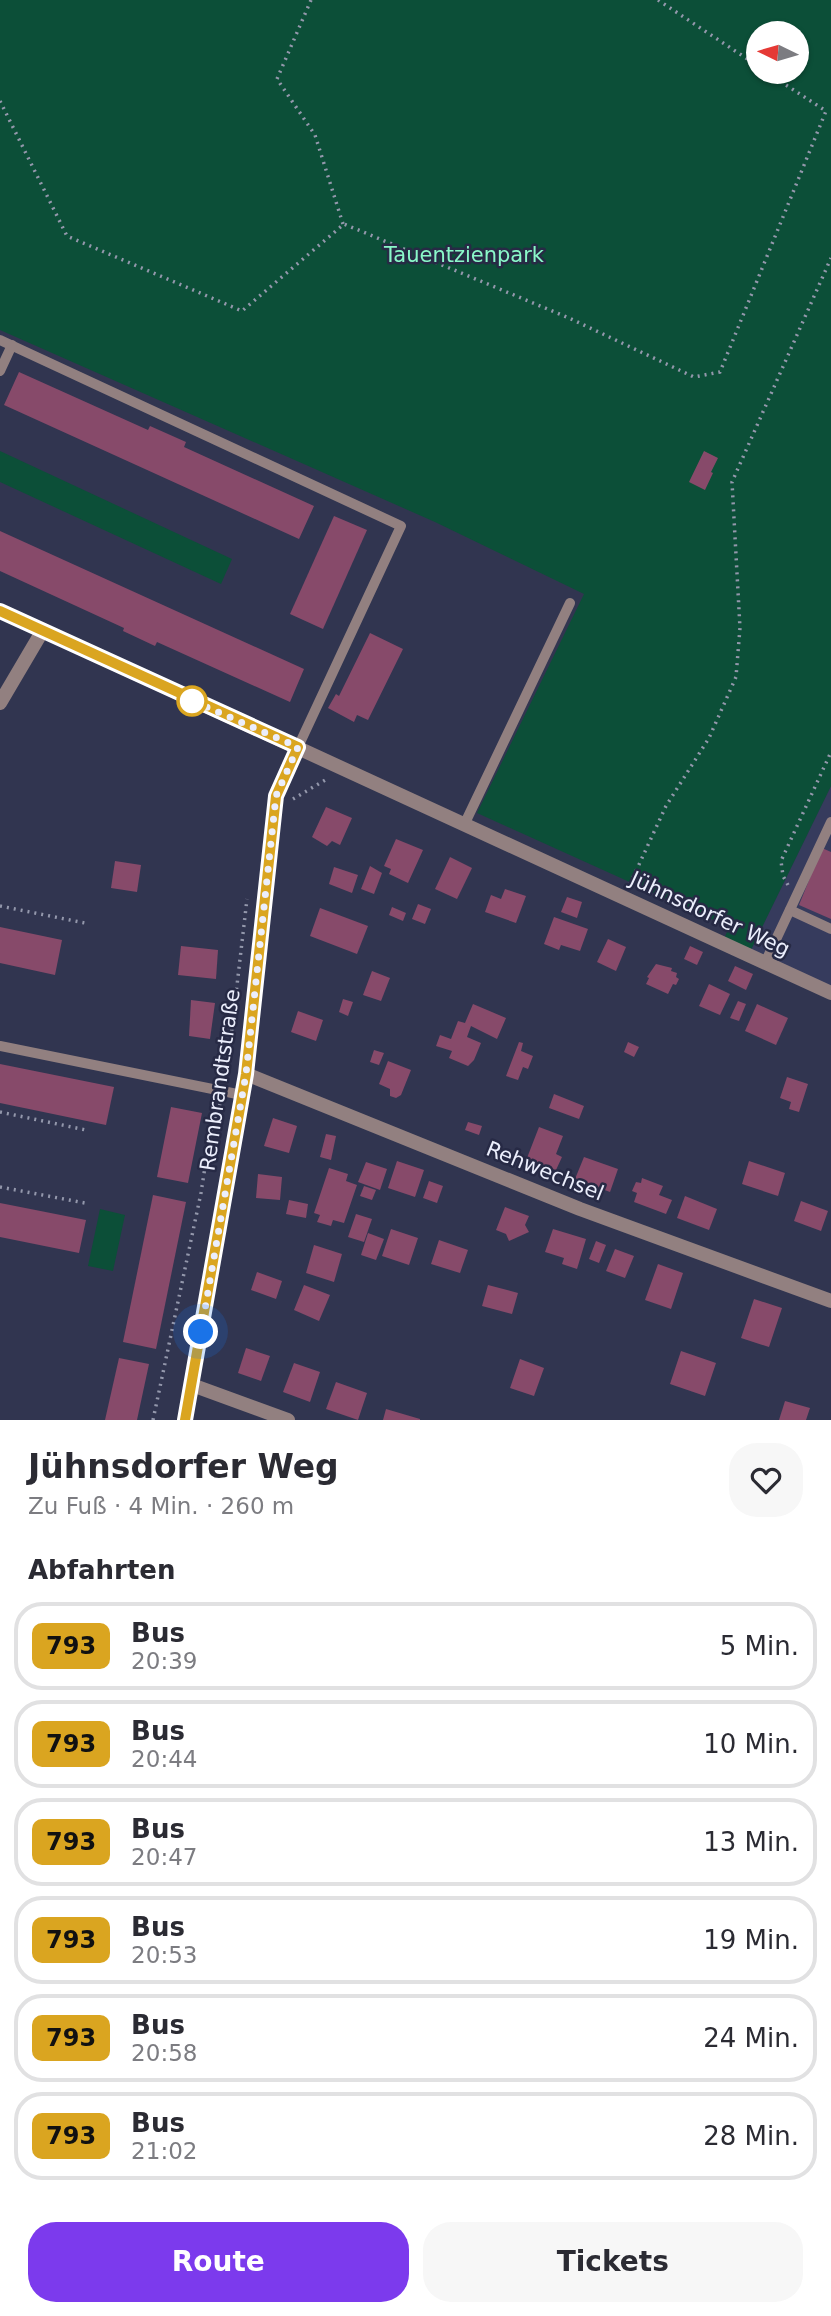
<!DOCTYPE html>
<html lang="de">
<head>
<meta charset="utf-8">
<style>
  :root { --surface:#fff; --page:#f7f7f7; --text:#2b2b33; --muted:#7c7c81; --line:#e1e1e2; --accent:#7c3aed }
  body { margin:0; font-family:"DejaVu Sans",sans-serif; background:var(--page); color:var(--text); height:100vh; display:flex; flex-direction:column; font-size:26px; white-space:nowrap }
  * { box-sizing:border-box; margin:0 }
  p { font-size:23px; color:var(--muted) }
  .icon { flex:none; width:38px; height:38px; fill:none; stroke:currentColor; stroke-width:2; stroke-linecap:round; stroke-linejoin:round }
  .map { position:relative; height:1420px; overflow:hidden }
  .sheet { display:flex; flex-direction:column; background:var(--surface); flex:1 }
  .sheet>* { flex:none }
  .badge { padding:0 14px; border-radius:10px; font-size:24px; line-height:46px }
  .needle { width:46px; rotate:275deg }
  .tools { position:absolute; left:746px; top:21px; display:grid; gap:14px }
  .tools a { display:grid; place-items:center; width:63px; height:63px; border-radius:50%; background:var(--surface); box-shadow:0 2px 5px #0004; font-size:35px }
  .you { position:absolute; width:35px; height:35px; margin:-18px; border:5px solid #fff; border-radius:50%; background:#1a73e8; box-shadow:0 0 0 10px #1a73e833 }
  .map>.badge { position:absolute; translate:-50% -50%; box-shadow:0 0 0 4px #fff }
  h2 { padding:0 28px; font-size:26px; line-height:63px }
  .round { display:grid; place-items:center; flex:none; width:74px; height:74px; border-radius:28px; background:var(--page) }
  .headline { display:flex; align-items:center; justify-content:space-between; height:119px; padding:0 28px }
  h1 { font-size:33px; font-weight:700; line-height:52px }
  .button { display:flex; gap:14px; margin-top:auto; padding:14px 28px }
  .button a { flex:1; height:80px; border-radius:28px; background:var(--accent); color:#fff; font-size:28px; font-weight:700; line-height:80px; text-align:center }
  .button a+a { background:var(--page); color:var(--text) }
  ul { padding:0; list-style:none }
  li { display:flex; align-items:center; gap:21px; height:88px; margin:0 14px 10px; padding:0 14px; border:4px solid var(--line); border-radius:28px }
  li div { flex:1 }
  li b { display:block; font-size:26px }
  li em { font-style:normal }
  li .badge { min-width:77px; font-weight:700; text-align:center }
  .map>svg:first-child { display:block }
</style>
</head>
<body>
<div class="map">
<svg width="831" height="1420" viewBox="0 0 831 1420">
  <rect width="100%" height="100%" fill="#313550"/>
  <path fill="#363b5d" d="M831,786V993L748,956Z"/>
  <g fill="#0c4f38" fill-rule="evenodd">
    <path d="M0,0H831V786L748,956L722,944L729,927L477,813L584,594L435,522L0,330ZM758,33H796V72H758Z"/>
    <path d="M0,451L232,559L221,584L0,482Z"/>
    <path d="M100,1209L125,1215L113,1271L88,1266Z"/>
  </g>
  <g fill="#874a6a">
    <path d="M19,372L148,430L150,426L186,442L184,447L314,506L299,539L4,405Z"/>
    <path d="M704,451L718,458L711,472L713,473L705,490L689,482Z"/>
    <path d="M334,516L367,530L323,629L290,614Z"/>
    <path d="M0,531L304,669L290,702L157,642L155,646L123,631L124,628L0,571Z"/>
    <path d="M370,633L403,649L368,720L357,715L354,722L328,708L336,694L339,696Z"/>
    <path d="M326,807L352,818L340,845L332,841L327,846L312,837Z"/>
    <path d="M396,839L423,850L408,883L389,874L391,869L384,866Z"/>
    <path d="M822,848L831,852V919L799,905Z"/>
    <path d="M450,857L472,868L457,899L435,889Z"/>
    <path d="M115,861L141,865L137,892L111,888Z"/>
    <path d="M370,866L382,873L374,894L361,889Z"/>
    <path d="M334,867L358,875L352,893L329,884Z"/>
    <path d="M505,889L526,896L516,923L485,912L491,895L501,899Z"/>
    <path d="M567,897L582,902L577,918L561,912Z"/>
    <path d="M418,904L431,909L425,924L412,919Z"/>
    <path d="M392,907L406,913L403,921L389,915Z"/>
    <path d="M320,908L368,926L357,954L310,936Z"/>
    <path d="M554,917L588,929L580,951L561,945L559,950L544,944Z"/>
    <path d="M0,927L62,940L55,975L0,963Z"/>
    <path d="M608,939L626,947L616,971L597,962Z"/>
    <path d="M181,946L218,950L216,979L178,975Z"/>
    <path d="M690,946L703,952L697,965L684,959Z"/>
    <path d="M656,964L672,968L671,971L677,973L676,977L679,979L676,985L673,984L668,994L646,984L649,978L647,977Z"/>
    <path d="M735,966L753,974L746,990L728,981Z"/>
    <path d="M372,971L390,978L381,1001L363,995Z"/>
    <path d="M709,984L730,994L720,1015L699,1006Z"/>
    <path d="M343,999L353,1002L348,1016L339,1012Z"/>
    <path d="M191,1000L215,1003L210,1039L189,1036Z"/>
    <path d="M738,1001L746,1004L739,1021L730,1018Z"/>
    <path d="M473,1004L506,1018L497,1039L471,1026L467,1037L481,1043L474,1060L468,1066L449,1058L452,1051L436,1046L440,1035L451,1039L458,1021L465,1023Z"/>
    <path d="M757,1004L788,1018L776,1045L745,1031Z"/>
    <path d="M298,1011L323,1020L316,1041L291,1032Z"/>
    <path d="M519,1042L523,1043L521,1051L533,1056L528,1069L523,1067L518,1080L506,1076Z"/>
    <path d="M628,1042L639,1047L634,1057L624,1052Z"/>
    <path d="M374,1050L384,1053L379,1065L370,1062Z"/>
    <path d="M388,1061L411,1070L401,1095L396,1098L390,1096V1089L379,1084Z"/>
    <path d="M0,1064L114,1087L106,1125L0,1103Z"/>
    <path d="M787,1077L808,1084L799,1112L789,1109L791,1102L780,1098Z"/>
    <path d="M554,1094L584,1106L579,1119L549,1108Z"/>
    <path d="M171,1107L202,1113L188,1183L157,1177Z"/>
    <path d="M273,1118L297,1126L289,1153L264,1146Z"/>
    <path d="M468,1122L482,1126L479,1135L465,1130Z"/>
    <path d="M539,1127L563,1136L556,1154L562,1157L556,1170L547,1167L544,1168L527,1158Z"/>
    <path d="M326,1134L336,1136L331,1160L320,1157Z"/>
    <path d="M584,1157L618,1169L610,1192L575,1179Z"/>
    <path d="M397,1161L424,1170L415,1197L388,1188Z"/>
    <path d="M749,1161L785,1173L778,1196L742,1184Z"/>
    <path d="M366,1162L387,1169L380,1190L358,1182Z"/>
    <path d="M329,1168L348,1174L346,1181L357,1185L344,1223L333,1220L331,1226L317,1222L320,1215L314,1213Z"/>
    <path d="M258,1174L282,1177L280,1200L256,1198Z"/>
    <path d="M642,1178L663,1186L659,1195L672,1200L666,1214L634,1202L637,1193L632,1191L636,1182L641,1183Z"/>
    <path d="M429,1181L443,1186L437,1203L423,1198Z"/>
    <path d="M364,1186L376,1190L372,1200L360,1196Z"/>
    <path d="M153,1195L186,1202L156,1349L123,1342Z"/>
    <path d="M685,1196L717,1209L709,1230L677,1218Z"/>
    <path d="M289,1200L308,1204L306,1218L286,1214Z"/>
    <path d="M801,1201L828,1211L821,1231L794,1221Z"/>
    <path d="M0,1203L86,1220L79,1253L0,1237Z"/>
    <path d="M505,1207L529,1216L525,1225L529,1232L509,1241L506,1234L496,1230Z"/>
    <path d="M356,1214L372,1219L364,1242L348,1237Z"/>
    <path d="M391,1229L418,1238L409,1265L382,1256Z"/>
    <path d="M553,1229L586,1239L577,1269L562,1264L564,1258L545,1252Z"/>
    <path d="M368,1233L384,1239L376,1260L361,1255Z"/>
    <path d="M439,1240L468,1250L460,1273L431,1264Z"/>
    <path d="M596,1241L606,1245L599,1263L589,1259Z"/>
    <path d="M314,1245L342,1254L334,1282L306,1273Z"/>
    <path d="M615,1249L634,1256L625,1278L606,1271Z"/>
    <path d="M658,1264L683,1273L671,1309L645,1300Z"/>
    <path d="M257,1272L282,1281L276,1299L251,1290Z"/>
    <path d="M304,1285L330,1295L319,1321L294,1310Z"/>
    <path d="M488,1285L518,1293L512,1314L482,1306Z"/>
    <path d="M754,1299L782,1308L769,1347L741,1338Z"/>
    <path d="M246,1348L270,1356L261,1381L238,1373Z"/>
    <path d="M681,1351L716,1363L705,1396L670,1384Z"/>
    <path d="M119,1358L149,1364L137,1420H105Z"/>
    <path d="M520,1359L544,1368L534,1396L510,1388Z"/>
    <path d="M294,1363L320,1372L310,1402L283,1392Z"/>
    <path d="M336,1382L367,1393L358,1420L326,1409Z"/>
    <path d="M785,1401L810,1408L806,1420H779Z"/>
    <path d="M386,1409L420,1419V1420H383Z"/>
  </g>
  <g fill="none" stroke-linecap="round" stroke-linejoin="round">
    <g stroke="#9498ac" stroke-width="3.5" stroke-dasharray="2 5" stroke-linecap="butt">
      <path d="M311,0L277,79L315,135L343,224"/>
      <path d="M658,0L758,66"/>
      <path d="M0,101L67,236L242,311L344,224L569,318L694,377L720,372L826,111L766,72"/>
      <path d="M293,799L327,779L329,780"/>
      <path d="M630,884L666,806L709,738L736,677L740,628L732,482L831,258"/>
      <path d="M788,885L783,876L781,861L831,752"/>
      <path d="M0,906L85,923"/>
      <path d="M226,1080L247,899"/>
      <path d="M0,1112L86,1130"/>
      <path d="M0,1187L85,1203"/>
      <path d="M153,1420L201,1193L211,1128L220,1104"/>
    </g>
    <g stroke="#928080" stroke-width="10">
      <path d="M0,340L401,526L298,747"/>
      <path d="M0,371L12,345"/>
      <path d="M465,823L570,603"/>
      <path d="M790,910L831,929"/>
      <path d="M765,963L831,822"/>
      <path d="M0,1046L242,1095"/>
    </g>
    <g stroke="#928080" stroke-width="14">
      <path d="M0,611L831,993"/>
      <path d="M0,703L43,630"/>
      <path d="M246,1074L580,1209L831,1301"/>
      <path d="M192,1385L288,1420"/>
      <path d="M185,1420L246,1074L276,796L298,747"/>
    </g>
  </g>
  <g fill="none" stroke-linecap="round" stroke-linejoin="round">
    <g stroke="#fff" stroke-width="16">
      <path id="line" d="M0,611L298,747L276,796L246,1074L185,1420"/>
    </g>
    <use href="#line" stroke="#daa520" stroke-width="10"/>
    <path stroke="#ebeefc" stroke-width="7" stroke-dasharray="0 12.6" d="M192,701L188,699L298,747L276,796L246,1074L201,1332"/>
  </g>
  <circle fill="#fff" stroke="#daa520" stroke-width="3.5" cx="192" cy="701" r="14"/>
  <g text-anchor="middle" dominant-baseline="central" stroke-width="5" stroke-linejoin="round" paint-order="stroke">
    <g font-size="21" fill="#8af8c9" stroke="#272a45">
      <text x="464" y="255">Tauentzienpark</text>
    </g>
    <g font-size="21" fill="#ebeefc" stroke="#272a45">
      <text transform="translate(710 914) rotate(25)">Jühnsdorfer Weg</text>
      <text transform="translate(220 1080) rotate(-82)">Rembrandtstraße</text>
      <text transform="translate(545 1171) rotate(22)">Rehwechsel</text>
    </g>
  </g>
</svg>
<div class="tools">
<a><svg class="needle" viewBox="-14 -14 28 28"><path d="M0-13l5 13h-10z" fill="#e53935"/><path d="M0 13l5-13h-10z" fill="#7c7c81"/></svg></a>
</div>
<div class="you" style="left:201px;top:1332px"></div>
</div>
<section class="sheet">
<div class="headline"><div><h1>Jühnsdorfer Weg</h1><p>Zu Fuß · 4 Min. · 260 m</p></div><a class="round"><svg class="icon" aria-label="heart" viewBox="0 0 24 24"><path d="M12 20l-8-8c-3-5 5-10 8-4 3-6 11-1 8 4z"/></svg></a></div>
<h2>Abfahrten</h2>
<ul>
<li><span class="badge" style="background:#daa520;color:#111">793</span><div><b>Bus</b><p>20:39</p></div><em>5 Min.</em></li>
<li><span class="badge" style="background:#daa520;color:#111">793</span><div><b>Bus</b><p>20:44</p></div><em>10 Min.</em></li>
<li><span class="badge" style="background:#daa520;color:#111">793</span><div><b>Bus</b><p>20:47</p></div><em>13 Min.</em></li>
<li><span class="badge" style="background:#daa520;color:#111">793</span><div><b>Bus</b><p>20:53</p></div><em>19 Min.</em></li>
<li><span class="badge" style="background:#daa520;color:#111">793</span><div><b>Bus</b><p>20:58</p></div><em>24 Min.</em></li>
<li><span class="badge" style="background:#daa520;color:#111">793</span><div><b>Bus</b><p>21:02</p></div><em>28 Min.</em></li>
</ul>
<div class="button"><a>Route</a><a>Tickets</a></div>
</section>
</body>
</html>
